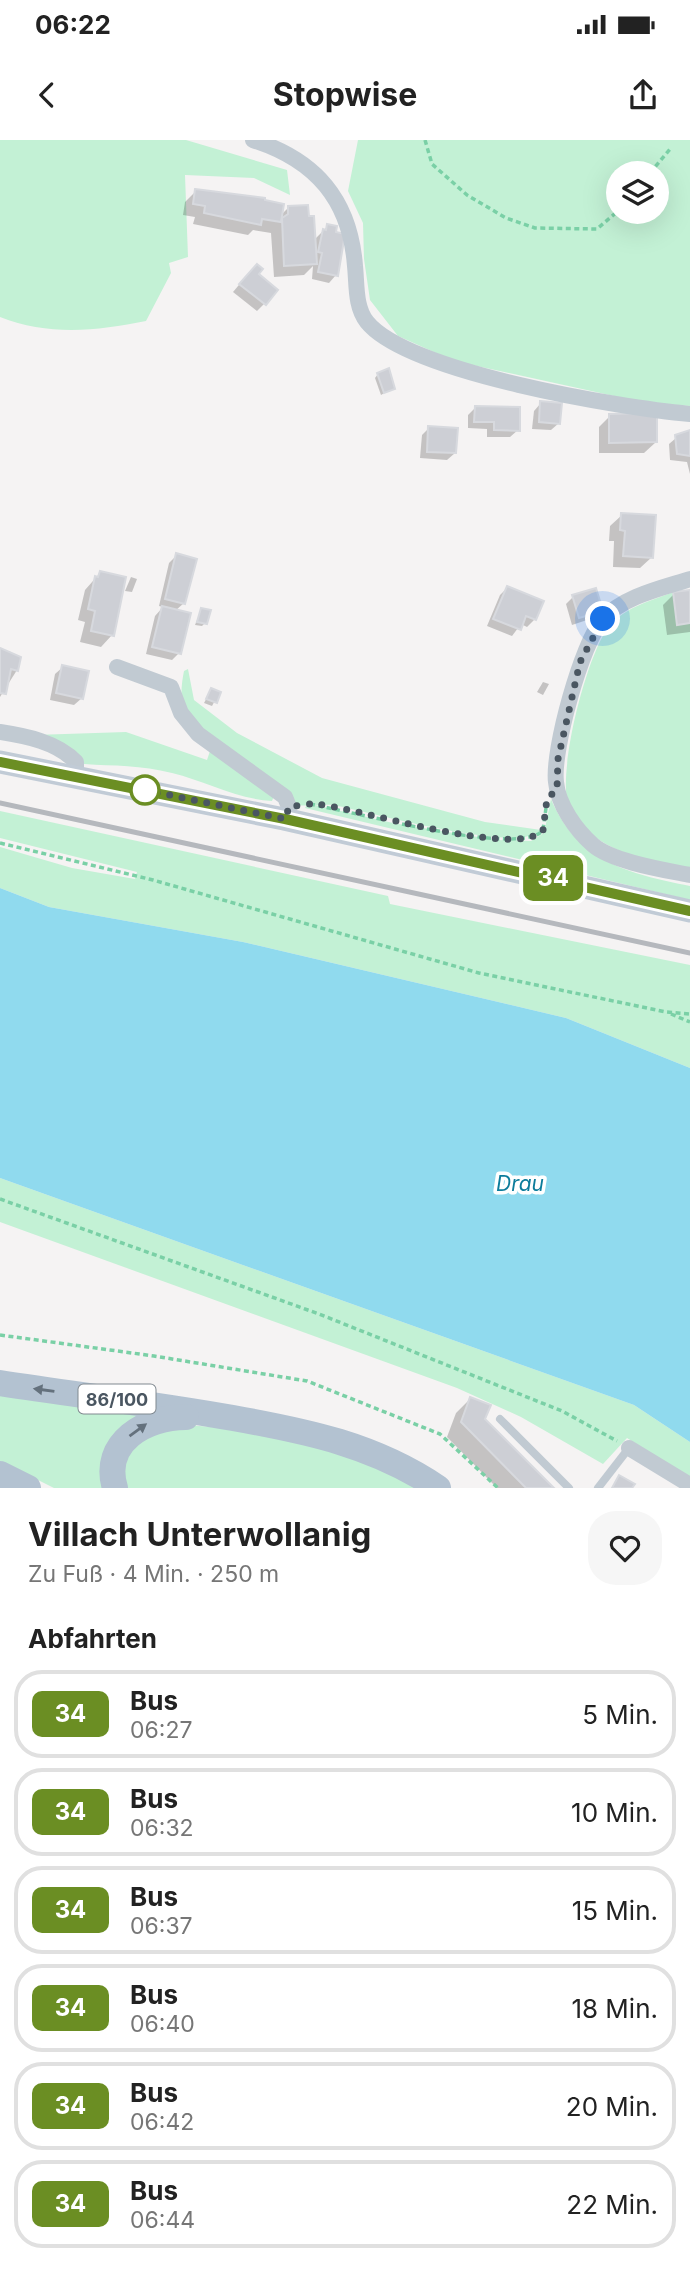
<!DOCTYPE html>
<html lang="de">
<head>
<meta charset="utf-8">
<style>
  :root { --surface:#fff; --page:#f6f6f6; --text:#222; --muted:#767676; --line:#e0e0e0 }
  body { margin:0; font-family:Inter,sans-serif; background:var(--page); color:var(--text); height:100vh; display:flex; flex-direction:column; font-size:26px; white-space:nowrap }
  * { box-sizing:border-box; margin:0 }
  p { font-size:23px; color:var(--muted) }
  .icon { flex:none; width:38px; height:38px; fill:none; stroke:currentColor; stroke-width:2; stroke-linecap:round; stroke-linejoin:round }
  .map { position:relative; height:1348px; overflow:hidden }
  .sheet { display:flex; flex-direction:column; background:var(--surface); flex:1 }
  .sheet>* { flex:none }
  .badge { padding:0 14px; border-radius:10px; font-size:24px; line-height:46px }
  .fabs { position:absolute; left:606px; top:21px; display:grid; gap:14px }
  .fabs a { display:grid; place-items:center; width:63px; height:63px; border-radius:50%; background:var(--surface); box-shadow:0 7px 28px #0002; font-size:35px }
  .you { position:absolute; width:35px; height:35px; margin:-18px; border:5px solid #fff; border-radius:50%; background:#1a73e8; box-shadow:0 0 0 10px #1a73e833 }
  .map>.badge { position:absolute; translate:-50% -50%; box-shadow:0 0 0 4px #fff }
  h2 { padding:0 28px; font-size:26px; line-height:63px }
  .round { display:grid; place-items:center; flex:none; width:74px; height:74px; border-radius:28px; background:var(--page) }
  .summary { display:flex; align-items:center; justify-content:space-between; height:119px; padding:0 28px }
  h1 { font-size:33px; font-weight:700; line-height:52px }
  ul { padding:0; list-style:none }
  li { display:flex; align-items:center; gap:21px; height:88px; margin:0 14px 10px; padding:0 14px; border:4px solid var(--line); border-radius:28px }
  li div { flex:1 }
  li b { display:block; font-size:26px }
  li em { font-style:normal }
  li .badge { min-width:77px; font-weight:700; text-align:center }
  .status { display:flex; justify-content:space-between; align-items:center; height:49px; padding:0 35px; background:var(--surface); direction:ltr }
  .status svg { height:19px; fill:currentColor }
  header { display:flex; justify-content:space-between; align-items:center; height:91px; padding:0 28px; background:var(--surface); font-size:32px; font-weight:700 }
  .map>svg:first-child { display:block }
</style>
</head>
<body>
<div class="status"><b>06:22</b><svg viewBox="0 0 49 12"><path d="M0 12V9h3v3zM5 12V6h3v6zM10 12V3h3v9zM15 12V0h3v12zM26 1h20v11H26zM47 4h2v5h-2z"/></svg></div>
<header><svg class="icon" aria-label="back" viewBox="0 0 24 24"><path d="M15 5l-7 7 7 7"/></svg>Stopwise<svg class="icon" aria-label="share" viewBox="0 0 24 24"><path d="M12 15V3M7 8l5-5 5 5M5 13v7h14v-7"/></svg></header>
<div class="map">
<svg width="690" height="1348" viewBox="0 0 690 1348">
  <rect width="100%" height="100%" fill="#f5f3f3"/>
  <g fill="#c3f1d5" fill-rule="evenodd">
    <path d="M0,0H186L287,30L290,55L254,38L185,35L188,117L169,123L171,133L146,181C97,191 48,196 0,177Z"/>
    <path d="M358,0H690V266L646,263L454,221L398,196L370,160L364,119L363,83L348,51ZM618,33H656V72H618Z"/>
    <path d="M673,452L677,485L690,483V731C649,722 592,710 570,670C554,640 588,506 612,483C629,466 651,461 673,452Z"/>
    <path d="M188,529L194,560L237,593L322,638L485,682L541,690C520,715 367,671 333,665C321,664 300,668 291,663C281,658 193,585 188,578C179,565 181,546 184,531Z"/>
    <path d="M126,592L207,620L210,611L274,656L272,661C237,659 205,641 172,633C141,625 114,626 84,624C71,604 56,601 34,595Z"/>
    <path d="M551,659C577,721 629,734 690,746V760L305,668L307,665H315L393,683L496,700L531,701L544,693Z"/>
    <path d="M0,671L388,756L390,764L690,825V928L566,878L243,802L49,767L0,748V707L72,728L135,739L137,732L0,698Z"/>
    <path d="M0,1038L634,1265L690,1302V1338L627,1298L603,1324L521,1277L457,1248L0,1082Z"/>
    <path d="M0,1250L143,1269L107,1348H54L0,1321Z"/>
    <path d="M170,1284C236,1287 303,1299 365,1322C384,1328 401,1339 419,1348H125C123,1303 135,1306 170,1284Z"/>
  </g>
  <path fill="#90daee" d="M0,748L49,767L243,802L566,878L690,928V1302L634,1265L0,1038Z"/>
  <g fill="#0003">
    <path d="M196,51L280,76L288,68L314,100L328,86L336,135L329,143L312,139L313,126L304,135L274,137L271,93L253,90L248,95L193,84L195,77L183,75L185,62Z"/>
    <path d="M254,127L264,164L257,171L233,152Z"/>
    <path d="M378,234L393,248L381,255L375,238Z"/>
    <path d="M541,263L559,283L551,290L532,289L534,271Z"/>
    <path d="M475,268L518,290L510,297H487V289L468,288V275Z"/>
    <path d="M610,276L656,302L644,313H599V287Z"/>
    <path d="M429,288L455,313L447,320L420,318L422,295Z"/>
    <path d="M683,292H690V334L687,322L670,320L669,304Z"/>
    <path d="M622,375L652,417L640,428L613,427L614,401H609L610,386Z"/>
    <path d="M177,415L184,463L175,471L179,513L172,520L146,514L155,476L163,467L159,466L169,423Z"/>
    <path d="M100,433L112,495L101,507L80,502L85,482L78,480L85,450Z"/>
    <path d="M131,437L137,439L132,452L125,451Z"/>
    <path d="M507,448L542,462L534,480L527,487L521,484L512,496L487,486L500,455Z"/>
    <path d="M690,452V492L667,495L663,465L674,454Z"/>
    <path d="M573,457L601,471L593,478L572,485L566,464Z"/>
    <path d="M201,470L205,483L202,486L195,485Z"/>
    <path d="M0,510L11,512L17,530L0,557Z"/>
    <path d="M63,527L82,558L74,565L50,560L55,534Z"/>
    <path d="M543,542L549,544L543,555L537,552Z"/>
    <path d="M211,550L219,553L212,566L204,563Z"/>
    <path d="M470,1259L483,1279L551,1348H497L447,1297L456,1273Z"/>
  </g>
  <g fill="#cdcfd5" stroke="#d7d9de" stroke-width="2">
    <path d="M195,49L265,58V60L284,64L281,82L262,79L261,85L204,73L205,66L193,64Z"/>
    <path d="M308,65L309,76H314L317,124L284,126L282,78L288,74V66Z"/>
    <path d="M327,84L337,86L336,92L345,94L338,136L318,132L322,113L318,112L323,89L326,90Z"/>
    <path d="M257,124L263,129L259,134L278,150L266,165L239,144Z"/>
    <path d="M389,228L395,249L384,253L377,233Z"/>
    <path d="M540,261L562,263L560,284L539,282Z"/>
    <path d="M475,266L520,267V291L494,290V282H474Z"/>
    <path d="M647,273L657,275V302L609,303V274Z"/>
    <path d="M428,286L458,288L456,313L427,312Z"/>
    <path d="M690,290V316L677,314L675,295Z"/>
    <path d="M621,373L656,375L653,418L623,416L625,391L620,390Z"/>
    <path d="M176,413L197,419L185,464L165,459Z"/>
    <path d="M100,431L126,437L114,496L91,491L95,471L88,469L95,436L98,437Z"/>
    <path d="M507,446L544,461L536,480L526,476L521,490L493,479Z"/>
    <path d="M596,448L603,471L579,478L572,455Z"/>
    <path d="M690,450V483L677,485L673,452Z"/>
    <path d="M162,466L191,473L181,514L152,507Z"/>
    <path d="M201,468L211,470L207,484L197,482Z"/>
    <path d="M0,508L21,517L18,531L11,529L6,554L0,553Z"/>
    <path d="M62,525L89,531L83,559L56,553Z"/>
    <path d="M211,548L221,552L217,563L206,559Z"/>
    <path d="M470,1257L491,1265L485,1279L554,1348H526L461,1282Z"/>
    <path d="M619,1335L635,1344L632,1348H612Z"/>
  </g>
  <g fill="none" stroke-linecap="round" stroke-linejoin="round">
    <g stroke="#7ad0a6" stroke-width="3.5" stroke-dasharray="5 3.5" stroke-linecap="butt">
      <path d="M425,0L432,24L467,55L506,78L535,88L597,89L618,71"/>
      <path d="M650,33L671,8"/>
      <path d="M310,664L385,680"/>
      <path d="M402,684C428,689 527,711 543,690L546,668"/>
      <path d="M0,703L153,740L479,833L666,872L690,874"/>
      <path d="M671,874L690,882"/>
      <path d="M0,1059L319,1174L562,1271L617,1301"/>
      <path d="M0,1195L154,1216L307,1241L440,1294L498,1348"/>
    </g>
    <g stroke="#c1cad2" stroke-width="8">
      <path d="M500,1279L569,1348"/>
      <path d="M598,1348L629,1308"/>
    </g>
    <g stroke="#c1cad2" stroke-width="16">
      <path d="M253,0C316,20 350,60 355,126C357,145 355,167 367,182C408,233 623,268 690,274"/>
      <path d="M690,439C662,448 624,456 603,479C582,502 552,611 556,642C558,665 576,690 593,705C613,722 665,730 690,735"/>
      <path d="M117,527L171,547L181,573L198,594L285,657L289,667L284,679"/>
      <path d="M0,592C26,596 57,602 76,622V636"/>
      <path d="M629,1308L690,1345"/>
    </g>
    <path stroke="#c1cbd6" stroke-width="23" d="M0,622L284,679L690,771"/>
    <g stroke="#b3c2d1" stroke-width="26">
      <path d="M0,1243C78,1255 155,1264 233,1278C306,1291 375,1305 438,1348"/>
      <path d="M0,1334L28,1348"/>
      <path d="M115,1348C101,1302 146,1277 186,1277"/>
    </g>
    <path stroke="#b5b8bd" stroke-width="5" d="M0,663L690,813"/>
  </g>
  <defs><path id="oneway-solid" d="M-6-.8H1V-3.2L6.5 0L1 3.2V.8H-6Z" transform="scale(1.75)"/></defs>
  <g fill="#64717d">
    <use href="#oneway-solid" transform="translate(44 1250) rotate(-172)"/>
    <use href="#oneway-solid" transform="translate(138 1290) rotate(-36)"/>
  </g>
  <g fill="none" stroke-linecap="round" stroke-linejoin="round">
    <g stroke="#fff" stroke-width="16">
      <path id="line" d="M0,622L285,679L690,771"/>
    </g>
    <use href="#line" stroke="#6b8e23" stroke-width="10"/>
    <path stroke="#4a5661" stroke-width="7" stroke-dasharray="0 12.6" d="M145,650L285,679L289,667C297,666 307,663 316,664C354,667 519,720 543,690L547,659L557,649L558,619L580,522L603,479"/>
  </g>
  <circle fill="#fff" stroke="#6b8e23" stroke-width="3.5" cx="145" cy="650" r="14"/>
  <g text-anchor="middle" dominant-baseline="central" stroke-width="7" stroke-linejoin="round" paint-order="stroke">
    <rect fill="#fff" stroke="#808990" stroke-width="2" x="78.5" y="1244.5" width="77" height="29" rx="5"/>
    <g font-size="18" font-weight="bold" fill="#4a5661">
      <text x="117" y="1259">86/100</text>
    </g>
    <g font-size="21" font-style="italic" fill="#0c7c9b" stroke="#fff">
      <text x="520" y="1043">Drau</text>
    </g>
  </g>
</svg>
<div class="fabs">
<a><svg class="icon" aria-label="layers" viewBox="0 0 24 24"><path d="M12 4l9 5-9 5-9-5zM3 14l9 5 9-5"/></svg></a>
</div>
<div class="you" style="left:603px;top:479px"></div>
<b class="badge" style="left:553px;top:738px;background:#6b8e23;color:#fff">34</b>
</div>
<section class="sheet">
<div class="summary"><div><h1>Villach Unterwollanig</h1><p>Zu Fuß · 4 Min. · 250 m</p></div><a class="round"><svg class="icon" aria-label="heart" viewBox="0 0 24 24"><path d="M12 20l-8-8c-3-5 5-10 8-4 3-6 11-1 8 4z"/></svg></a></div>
<h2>Abfahrten</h2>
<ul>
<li><span class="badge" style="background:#6b8e23;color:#fff">34</span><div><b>Bus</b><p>06:27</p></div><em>5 Min.</em></li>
<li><span class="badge" style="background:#6b8e23;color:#fff">34</span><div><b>Bus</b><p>06:32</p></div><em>10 Min.</em></li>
<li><span class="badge" style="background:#6b8e23;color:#fff">34</span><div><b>Bus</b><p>06:37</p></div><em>15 Min.</em></li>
<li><span class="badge" style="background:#6b8e23;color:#fff">34</span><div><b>Bus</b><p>06:40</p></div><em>18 Min.</em></li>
<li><span class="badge" style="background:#6b8e23;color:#fff">34</span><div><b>Bus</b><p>06:42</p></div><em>20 Min.</em></li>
<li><span class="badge" style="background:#6b8e23;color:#fff">34</span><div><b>Bus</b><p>06:44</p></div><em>22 Min.</em></li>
</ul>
</section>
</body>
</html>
